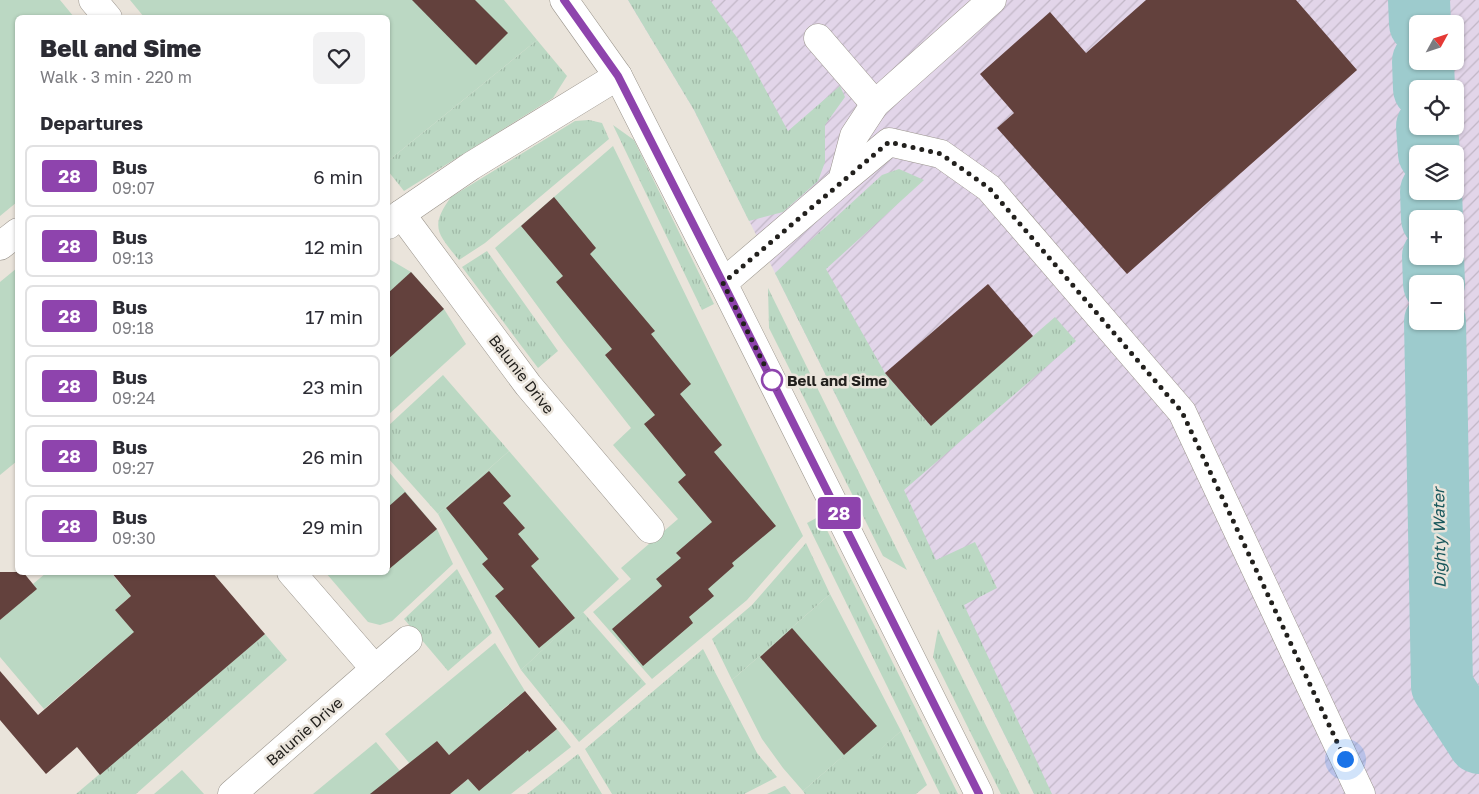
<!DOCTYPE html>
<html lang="en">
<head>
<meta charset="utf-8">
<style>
  :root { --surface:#fff; --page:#f2f2f3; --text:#2b2b33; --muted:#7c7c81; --line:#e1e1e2 }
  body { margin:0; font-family:"Golos Text",sans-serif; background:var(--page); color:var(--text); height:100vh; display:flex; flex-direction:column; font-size:19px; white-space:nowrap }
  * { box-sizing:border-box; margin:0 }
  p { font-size:16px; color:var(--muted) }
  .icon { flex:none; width:28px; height:28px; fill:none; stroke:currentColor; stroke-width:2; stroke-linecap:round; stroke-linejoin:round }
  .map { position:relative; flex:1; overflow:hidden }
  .panel { position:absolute; left:15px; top:15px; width:375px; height:560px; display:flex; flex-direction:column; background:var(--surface); border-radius:8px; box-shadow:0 1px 4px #0004 }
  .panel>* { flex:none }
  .badge { padding:0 10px; border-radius:4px; font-size:18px; line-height:32px }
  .needle { width:32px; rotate:50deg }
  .controls { position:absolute; left:1409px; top:15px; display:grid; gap:10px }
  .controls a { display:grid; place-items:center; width:55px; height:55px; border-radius:8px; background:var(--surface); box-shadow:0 1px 4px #0004; font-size:25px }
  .you { position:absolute; width:25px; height:25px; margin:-12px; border:4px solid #fff; border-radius:50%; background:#1a73e8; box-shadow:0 0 0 8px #1a73e833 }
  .map>.badge { position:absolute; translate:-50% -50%; box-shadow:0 0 0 2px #fff }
  h2 { padding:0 25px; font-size:19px; line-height:45px }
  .round { display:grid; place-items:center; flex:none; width:52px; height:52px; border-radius:8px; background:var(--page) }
  .summary { display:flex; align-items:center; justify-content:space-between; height:85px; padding:0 25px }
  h1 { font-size:24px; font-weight:800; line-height:38px }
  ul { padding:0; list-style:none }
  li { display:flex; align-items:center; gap:15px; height:62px; margin:0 10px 8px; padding:0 15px; border:2px solid var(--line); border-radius:8px }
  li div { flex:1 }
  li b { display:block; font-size:19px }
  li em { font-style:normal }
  li .badge { min-width:55px; font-weight:700; text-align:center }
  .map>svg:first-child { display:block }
</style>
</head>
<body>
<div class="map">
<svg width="1479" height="794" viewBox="0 0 1479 794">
  <defs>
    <pattern id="industrial-furrows" width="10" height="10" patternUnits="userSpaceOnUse" patternTransform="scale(1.25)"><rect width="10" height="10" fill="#e2d5e9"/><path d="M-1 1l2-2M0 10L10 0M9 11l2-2" fill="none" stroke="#c2b7c7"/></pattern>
    <pattern id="grass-tufts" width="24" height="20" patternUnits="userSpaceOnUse" patternTransform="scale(1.25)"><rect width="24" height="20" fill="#bbd8c3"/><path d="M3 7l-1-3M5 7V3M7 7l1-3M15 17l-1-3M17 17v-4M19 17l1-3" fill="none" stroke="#a0b9a7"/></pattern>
  </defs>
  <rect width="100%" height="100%" fill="#eae4db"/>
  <path fill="url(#industrial-furrows)" fill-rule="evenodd" d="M628,0H1479V794H1034L694,110ZM1418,24H1455V61H1418ZM1418,89H1455V126H1418ZM1418,154H1455V191H1418ZM1418,219H1455V256H1418ZM1418,284H1455V321H1418Z"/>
  <g fill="url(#grass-tufts)">
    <path d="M628,0H710L738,39L788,131L840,86L845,97L825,125V162L818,181L783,212L749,221L694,110Z"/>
    <path d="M537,40L567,76L553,98L404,191L388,171V161Z"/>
    <path d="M589,120L602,123L609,139L485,243L459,260C438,234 429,227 451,197L575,121Z"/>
    <path d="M613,125L634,140L714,304L702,310Z"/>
    <path d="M899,169L924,180L826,269L885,373L930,425L1055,317L1076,341L904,490L936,560L975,542L997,588L964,605L1052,794H1034L775,273L882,175Z"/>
    <path d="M487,251L558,351L538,368L462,267Z"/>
    <path d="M768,288L907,570L883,556L769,328Z"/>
    <path d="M443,375L509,451L438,514L388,458V426Z"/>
    <path d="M820,516L958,794H940L807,523Z"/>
    <path d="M806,543L830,594L732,680L712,639L752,605Z"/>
    <path d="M457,569L492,633L448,671L404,619Z"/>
    <path d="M583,612L646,684L579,742L521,670Z"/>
    <path d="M938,629L1020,794H1001L933,657Z"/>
    <path d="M265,634L287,660L136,794H76Z"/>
    <path d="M703,649L757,753L777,777L744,794H612L585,749Z"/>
    <path d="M901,731L927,785L916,794H805L803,791L843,756L855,771Z"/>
    <path d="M578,754L602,794H527Z"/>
  </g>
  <g fill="#bbd8c3">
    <path d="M0,0H60L74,17L18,18L17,202L0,216Z"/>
    <path d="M130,0H504L537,40L388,161V18L144,17Z"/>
    <path d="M613,146L803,536L747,600L652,679L593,612L631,579L621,568L678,519L613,445L631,428L563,341L495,248Z"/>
    <path d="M389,259L411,272L444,309L466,344L388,415Z"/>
    <path d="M17,268V461L0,475V282Z"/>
    <path d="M509,451L619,579L521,670L438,514Z"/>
    <path d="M388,471L437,529L453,564L392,621L380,625L368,622L326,573L388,572Z"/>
    <path d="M46,573H111L131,596L115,610L140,638L101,660L44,709L0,657V620L36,589L33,584Z"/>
    <path d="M830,594L901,731L855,772L842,757L803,791L783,768L762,739L732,680Z"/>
    <path d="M495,643L525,691L497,714L507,726L477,732L449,755L437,741L410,764L385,734Z"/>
    <path d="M557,729L571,747L511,794H450L468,779L479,791L521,743L529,752Z"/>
    <path d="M376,742L400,771L373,794H313Z"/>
    <path d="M182,770L204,794H154Z"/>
    <path d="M785,786L791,794H767L784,786Z"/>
  </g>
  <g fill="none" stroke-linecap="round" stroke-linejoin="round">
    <g stroke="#9dcbcd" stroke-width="62">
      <path d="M1419,0L1420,24"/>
      <path d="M1423,61L1424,89"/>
      <path d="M1427,126L1429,154"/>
      <path d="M1431,191L1432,219"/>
      <path d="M1433,256L1434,284"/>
      <path d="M1435,321L1442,686L1479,743"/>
    </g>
  </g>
  <g fill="#63413d">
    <path d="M412,0H475L508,33L476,65Z"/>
    <path d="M1146,0H1296L1357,70L1127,274L997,128L1014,113L980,74L1050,12L1086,53Z"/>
    <path d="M554,197L596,248L590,254L655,331L651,334L691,384L680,394L722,445L714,452L776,526L732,563L734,566L708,589L714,596L689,617L693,623L643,666L612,629L662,586L656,579L681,558L676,553L712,522L678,482L686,475L644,424L655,415L605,355L612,349L556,282L563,276L521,226Z"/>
    <path d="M411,272L444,309L388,359V293Z"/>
    <path d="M988,284L1033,336L931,426L885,373Z"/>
    <path d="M489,471L511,496L503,503L525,528L518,534L539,559L531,566L575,618L539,648L495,596L504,589L482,564L488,559L446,508Z"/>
    <path d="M405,492L437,529L388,570V507Z"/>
    <path d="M0,572H23L37,589L0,620Z"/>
    <path d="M111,572H212L265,634L100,775L77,747L46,774L0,720V671L38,715L134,632L115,610L131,596Z"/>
    <path d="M792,628L877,726L844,755L760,657Z"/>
    <path d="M525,691L557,729L529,752L528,750L479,791L468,779L450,794H370L437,741L449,755Z"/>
  </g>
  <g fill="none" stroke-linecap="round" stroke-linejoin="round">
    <g stroke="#9b958d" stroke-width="29">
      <g id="minor">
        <path d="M93,0L108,18"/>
        <path d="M564,0L618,76L723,283L979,794"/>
        <path d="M818,38L875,104"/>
        <path d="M842,181L889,142L941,154L989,188L1182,412L1361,794"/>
        <path d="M401,214L528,385L650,529"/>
        <path d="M388,225L401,214L471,166L618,76"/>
        <path d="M0,246L18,232"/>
        <path d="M723,283L842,181L854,136L875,104L992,0"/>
        <path d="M291,572L375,669"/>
        <path d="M232,794L408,640"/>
      </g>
    </g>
    <use href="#minor" stroke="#fff" stroke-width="28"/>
  </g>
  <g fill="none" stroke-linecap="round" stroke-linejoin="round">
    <g stroke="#fff" stroke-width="11">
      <path id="line" d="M564,0L618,76L723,283L979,794"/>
    </g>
    <use href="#line" stroke="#8e44ad" stroke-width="8"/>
    <path stroke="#22201d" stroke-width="5" stroke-dasharray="0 9" d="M772,380L776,388L723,283L889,142L941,154L989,188L1182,412L1345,759"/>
  </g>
  <circle fill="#fff" stroke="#8e44ad" stroke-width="2.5" cx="772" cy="380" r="10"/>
  <g text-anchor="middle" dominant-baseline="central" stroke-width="5" stroke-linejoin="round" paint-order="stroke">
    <g font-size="15" fill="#22201d" stroke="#eae4db">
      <text transform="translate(522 374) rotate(52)">Balunie Drive</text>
      <text transform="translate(304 731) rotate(-41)">Balunie Drive</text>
    </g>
    <g font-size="15" font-weight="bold" fill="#22201d" stroke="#eae4db" text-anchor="start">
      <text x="787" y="380">Bell and Sime</text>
    </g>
    <g font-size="16" font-style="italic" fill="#18575b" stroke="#eae4db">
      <text transform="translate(1439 538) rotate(-91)">Dighty Water</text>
    </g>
  </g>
</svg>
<div class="controls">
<a><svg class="needle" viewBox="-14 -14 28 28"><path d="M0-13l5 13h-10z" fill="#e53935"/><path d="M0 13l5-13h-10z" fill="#7c7c81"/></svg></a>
<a><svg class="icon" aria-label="locate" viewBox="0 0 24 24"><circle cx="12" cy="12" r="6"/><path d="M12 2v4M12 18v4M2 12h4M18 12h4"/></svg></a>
<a><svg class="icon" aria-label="layers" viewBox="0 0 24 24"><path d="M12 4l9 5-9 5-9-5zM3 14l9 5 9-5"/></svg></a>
<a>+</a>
<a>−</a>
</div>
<div class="you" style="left:1345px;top:759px"></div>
<b class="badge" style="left:839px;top:513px;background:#8e44ad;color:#fff">28</b>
<section class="panel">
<div class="summary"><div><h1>Bell and Sime</h1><p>Walk · 3 min · 220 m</p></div><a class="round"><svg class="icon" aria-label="heart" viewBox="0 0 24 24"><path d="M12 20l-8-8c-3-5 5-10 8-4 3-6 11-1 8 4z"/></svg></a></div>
<h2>Departures</h2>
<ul>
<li><span class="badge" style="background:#8e44ad;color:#fff">28</span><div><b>Bus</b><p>09:07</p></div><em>6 min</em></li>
<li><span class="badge" style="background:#8e44ad;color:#fff">28</span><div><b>Bus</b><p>09:13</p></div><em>12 min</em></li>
<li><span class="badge" style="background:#8e44ad;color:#fff">28</span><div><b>Bus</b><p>09:18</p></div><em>17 min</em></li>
<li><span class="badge" style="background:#8e44ad;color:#fff">28</span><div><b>Bus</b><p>09:24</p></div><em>23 min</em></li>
<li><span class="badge" style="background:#8e44ad;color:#fff">28</span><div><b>Bus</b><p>09:27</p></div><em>26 min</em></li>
<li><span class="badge" style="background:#8e44ad;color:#fff">28</span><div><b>Bus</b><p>09:30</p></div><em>29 min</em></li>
</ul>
</section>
</div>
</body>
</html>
